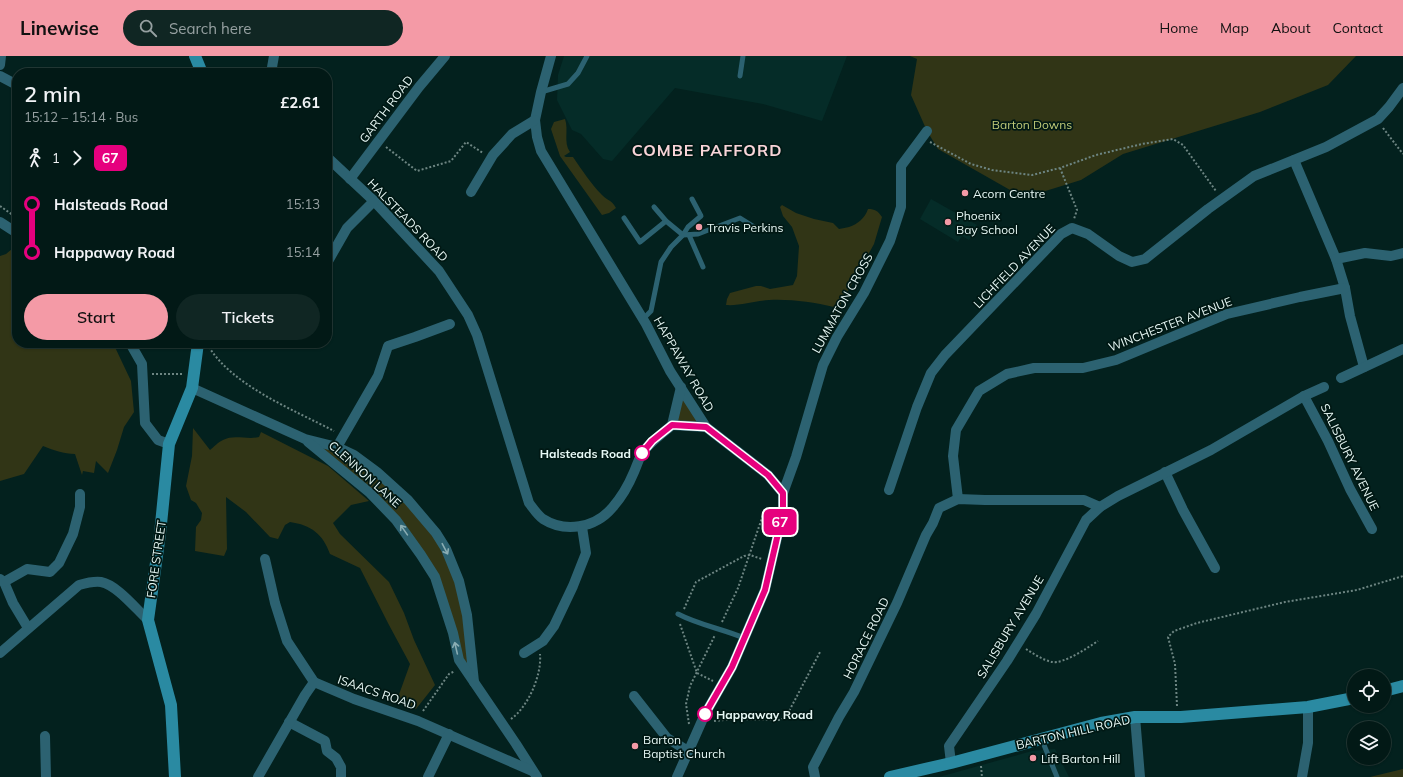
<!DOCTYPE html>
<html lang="en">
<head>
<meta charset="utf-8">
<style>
  :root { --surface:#021916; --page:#102623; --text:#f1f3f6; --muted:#96a0a1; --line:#233835; --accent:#f49aa6 }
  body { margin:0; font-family:Mulish,sans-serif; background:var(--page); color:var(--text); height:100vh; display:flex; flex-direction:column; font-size:15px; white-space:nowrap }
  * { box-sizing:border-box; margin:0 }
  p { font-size:13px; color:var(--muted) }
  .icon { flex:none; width:22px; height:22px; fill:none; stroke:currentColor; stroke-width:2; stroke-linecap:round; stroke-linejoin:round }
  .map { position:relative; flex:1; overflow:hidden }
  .side { position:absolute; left:12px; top:12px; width:320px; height:280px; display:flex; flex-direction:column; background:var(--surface); border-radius:16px; box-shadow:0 1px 3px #0004,0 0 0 1px var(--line) }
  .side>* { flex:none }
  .badge { padding:0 8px; border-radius:6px; font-size:14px; line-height:26px }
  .controls { position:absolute; left:1347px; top:613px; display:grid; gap:8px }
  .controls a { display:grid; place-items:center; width:44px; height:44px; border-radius:50%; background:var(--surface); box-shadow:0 1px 3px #0004,0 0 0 1px var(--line); font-size:20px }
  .map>.badge { position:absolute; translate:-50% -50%; box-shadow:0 0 0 2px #fff }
  .legs { display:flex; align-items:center; gap:6px; height:44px; padding:0 12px; font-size:13px }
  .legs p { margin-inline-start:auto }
  .headline { display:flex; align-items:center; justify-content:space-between; height:68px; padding:0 12px }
  h1 { font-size:22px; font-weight:600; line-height:30px }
  .primary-button { display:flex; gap:8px; margin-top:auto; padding:8px 12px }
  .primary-button a { flex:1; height:46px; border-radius:24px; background:var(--accent); color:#111; font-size:16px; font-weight:600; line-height:46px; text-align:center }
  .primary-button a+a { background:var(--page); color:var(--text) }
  ul { padding:0 12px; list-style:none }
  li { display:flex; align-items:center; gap:14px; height:48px; font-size:15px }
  li i { display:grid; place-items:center; width:6px; height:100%; margin:0 5px; background:currentColor }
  li i::after { content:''; width:10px; height:10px; margin:-5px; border:3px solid; border-radius:50%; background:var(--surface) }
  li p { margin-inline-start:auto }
  li:first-child i { background:linear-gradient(#0000 50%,currentColor 0) }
  li:last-child i { background:linear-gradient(currentColor 50%,#0000 0) }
  header { display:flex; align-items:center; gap:24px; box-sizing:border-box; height:56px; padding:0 20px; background:var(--accent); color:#111 }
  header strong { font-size:19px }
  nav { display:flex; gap:22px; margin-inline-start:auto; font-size:14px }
  .search { width:280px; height:36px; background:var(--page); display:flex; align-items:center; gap:10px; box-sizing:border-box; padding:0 14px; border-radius:22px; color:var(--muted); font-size:15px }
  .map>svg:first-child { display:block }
</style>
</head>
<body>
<header>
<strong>Linewise</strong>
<div class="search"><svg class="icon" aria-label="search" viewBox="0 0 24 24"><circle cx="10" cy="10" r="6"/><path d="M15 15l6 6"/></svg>Search here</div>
<nav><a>Home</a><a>Map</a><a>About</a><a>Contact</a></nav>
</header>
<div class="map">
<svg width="1403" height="721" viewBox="0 0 1403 721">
  <rect width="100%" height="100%" fill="#03211e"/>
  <g fill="#052c28">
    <path d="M564,0H847L822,65L763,48L675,32L612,105L603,103L581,78L572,74L557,44L558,19Z"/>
    <path d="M931,143L977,169L969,184L962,180L958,186L920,163Z"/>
    <path d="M1055,693L1069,721H939L1032,695Z"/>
  </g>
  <g fill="#313516">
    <path d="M910,0H1356L1328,29L1260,56L1123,98L1081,124L1039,137L1026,143L938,93L927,75L911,39L917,3Z"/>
    <path d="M565,63C569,74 563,86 570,96L564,100L566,101H573C582,114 591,128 602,139C608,145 612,144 616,152L609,157L602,159L560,100L551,73L554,66Z"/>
    <path d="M782,149L796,157L814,163L833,167L839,173C843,172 846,172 849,171C858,168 865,162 868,153C875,153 878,155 882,161L874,188L832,264L834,251C813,246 791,243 769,244C755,245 740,250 726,249L727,243L730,237L756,230H761L770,233L793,229L797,220L799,190L792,171L783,160L780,151Z"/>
    <path d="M12,193L17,196V287H113L131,325L134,356L124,371L117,394L108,417L96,405L94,417L83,415L82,419L75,398C64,398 53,394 43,390L24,418L0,425V200L6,198Z"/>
    <path d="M681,331L706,371L672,369Z"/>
    <path d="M193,372L210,394C214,391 218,386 223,384C234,378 247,384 259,381L261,376L328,410L369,445L351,449L333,467L340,478L389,526L404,557L414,584L435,629L416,653L397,644L410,608L389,569L360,512L330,498C323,478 311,469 290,466L285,469L278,483L270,481L246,456L226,441L227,493L224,500L195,495L196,471L201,464L202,457L196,447L191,444L186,430L192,400Z"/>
    <path d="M305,383L354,399L436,477L459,525L474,626L459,604L435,521L396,464Z"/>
    <path d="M1403,713V721H1370Z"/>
  </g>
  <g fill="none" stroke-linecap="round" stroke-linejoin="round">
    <g stroke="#6d8582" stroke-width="2" stroke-dasharray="2 2" stroke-linecap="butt">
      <path d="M1383,72L1403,98"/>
      <path d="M930,86L971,108L992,114L1032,119L1060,112L1096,99L1142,88L1173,83L1183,89L1216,135"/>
      <path d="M386,91L417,115L451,105L466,86L483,97"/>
      <path d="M1060,112L1077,154L1074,163"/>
      <path d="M0,150L17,162"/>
      <path d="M209,291C233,330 294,354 334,375"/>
      <path d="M152,318H183"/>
      <path d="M684,553L696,526L744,500L750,499L762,503"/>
      <path d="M722,566L738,532L763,459L772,458"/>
      <path d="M680,568L697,617L713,625"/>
      <path d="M1026,593C1034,598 1043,604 1052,606C1064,608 1087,592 1098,585"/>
      <path d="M1177,650L1175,608L1168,581L1174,575L1197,567L1285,546L1357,534L1403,520"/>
      <path d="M423,655L449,618L455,615"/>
      <path d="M511,663C528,651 542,619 540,598"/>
      <path d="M714,665L735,663L780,664L786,661L820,596"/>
      <path d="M689,668L686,648L690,630L715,579"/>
      <path d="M981,710L982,721"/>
    </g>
    <g stroke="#2c6271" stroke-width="5">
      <path d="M740,20L743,0"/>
      <path d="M541,36L568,28L578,17L587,0"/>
      <path d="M654,151L666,165"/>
      <path d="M624,162L640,186L666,165L683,179L688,171L701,160L692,143"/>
      <path d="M689,179L703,211"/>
      <path d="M643,263L651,255L661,206L671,191L683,179L698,178L740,162L756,172"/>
      <path d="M678,558C699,569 723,573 744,582"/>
      <path d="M1042,684L1057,721"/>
    </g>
    <g stroke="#2c6271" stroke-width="10">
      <path d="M551,0L541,36L535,64L537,81L541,95L646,268L670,315L706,371L768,419L783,437"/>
      <path d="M0,9L1,0"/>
      <path d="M271,17L274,0"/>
      <path d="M0,20L17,29"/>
      <path d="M327,101L374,145L439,215L468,259L477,279L529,447C533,452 538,460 543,463C565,477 595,472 612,452C621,442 629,428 634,416C637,409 639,402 643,396C651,385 662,378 672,369"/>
      <path d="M1294,104L1336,203L1345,232L1350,260L1364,311"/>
      <path d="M350,123L419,31L445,0"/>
      <path d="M471,136L493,99L512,78L535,64"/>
      <path d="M0,166L17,177"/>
      <path d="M1336,203L1365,197L1391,200L1403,197"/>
      <path d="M327,207L347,172L374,145"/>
      <path d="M130,287L142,308L145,367L158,384L169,388"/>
      <path d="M1341,322L1403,293"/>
      <path d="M681,331L672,369L706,371"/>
      <path d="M192,332L305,383L337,391L354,399L377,416L408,444L436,477L446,493L459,525L467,559L474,626"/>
      <path d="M1304,340L1328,385L1350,433L1372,473"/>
      <path d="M308,386L370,437L396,464L421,499L435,521L453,577L459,604L516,688L537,721"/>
      <path d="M337,391L378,320L388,290L415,281L450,268"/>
      <path d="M1165,416L1183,454L1215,512"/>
      <path d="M889,434L917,351L931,317L945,299L1061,178L1072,172L1088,178L1119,200L1132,206L1145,203L1208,153L1254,120L1326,91L1378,63L1389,51L1403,32"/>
      <path d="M958,443L953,400L956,374L979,335L1007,318L1034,312H1083L1116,304L1227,258L1300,241L1345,232"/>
      <path d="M265,503L275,547L287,585L314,626"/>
      <path d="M0,523L4,526L13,547L28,572"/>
      <path d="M4,526L27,513L50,516L59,507L73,478L80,451V438"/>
      <path d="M0,597L79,529C86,527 93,525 101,526C117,529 136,553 148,564"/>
      <path d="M524,597L543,585L554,570L573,530L586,497L582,471"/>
      <path d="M634,640L667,682L688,695"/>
      <path d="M1135,661L1140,721"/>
      <path d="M289,666L325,685L327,695L336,702L341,711V721"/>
      <path d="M45,680L46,721"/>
      <path d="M951,707L949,690L1007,605L1036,558L1086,464L1100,451L1118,440L1211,394L1304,340L1324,331"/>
      <path d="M258,721L305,639L314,626L354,643L418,665L532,715"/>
      <path d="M428,721L449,678"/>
      <path d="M677,721L705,658L732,611L765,534L783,456V437L796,401L823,309L837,281L864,237L890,185L901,151V110L927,75"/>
      <path d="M815,721L813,711L839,661L854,636L897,547L926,479L933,467L939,452L958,443L985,444H1084L1100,451"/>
      <path d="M1302,721L1308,687V651"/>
    </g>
    <g stroke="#2a8aa2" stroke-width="12">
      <path d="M195,0L202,17"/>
      <path d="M1384,635L1403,630"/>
      <path d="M175,721L171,649L148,564L160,478L169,388L192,332L198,287"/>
      <path d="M890,721L951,707L1101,667L1135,661H1181L1308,651L1354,642"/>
    </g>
  </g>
  <defs><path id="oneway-shaft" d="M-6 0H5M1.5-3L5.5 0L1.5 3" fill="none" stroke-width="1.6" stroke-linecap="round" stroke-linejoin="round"/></defs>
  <g stroke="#8aadb3">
    <use href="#oneway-shaft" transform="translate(404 474) rotate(-125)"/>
    <use href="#oneway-shaft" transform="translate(445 493) rotate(62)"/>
    <use href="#oneway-shaft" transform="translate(456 592) rotate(-103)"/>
  </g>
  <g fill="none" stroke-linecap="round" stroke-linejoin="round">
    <g stroke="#fff" stroke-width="9">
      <path id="line-1" d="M642,397L652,385L672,369L706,371L768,419L783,437V456L765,534L732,611L705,658"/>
    </g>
    <use href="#line-1" stroke="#e6007e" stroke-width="6"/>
  </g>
  <g fill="#f49aa6" stroke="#001814" stroke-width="1.5">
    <circle cx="965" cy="137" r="4"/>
    <circle cx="948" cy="166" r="4"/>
    <circle cx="699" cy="171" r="4"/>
    <circle cx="635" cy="690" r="4"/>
    <circle cx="1033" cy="702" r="4"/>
  </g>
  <g fill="#fff" stroke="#e6007e" stroke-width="2">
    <circle cx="642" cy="397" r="7"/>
    <circle cx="705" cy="658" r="7"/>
  </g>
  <g text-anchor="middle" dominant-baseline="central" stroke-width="3.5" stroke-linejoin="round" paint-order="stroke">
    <g font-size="12" fill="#e7f8f5" stroke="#001814">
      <text transform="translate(386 53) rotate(-53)">GARTH ROAD</text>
      <text transform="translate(408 164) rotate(46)">HALSTEADS ROAD</text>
      <text transform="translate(1014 210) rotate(-46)">LICHFIELD AVENUE</text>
      <text transform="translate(842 247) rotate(-61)">LUMMATON CROSS</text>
      <text transform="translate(1170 268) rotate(-21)">WINCHESTER AVENUE</text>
      <text transform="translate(684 308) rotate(60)">HAPPAWAY ROAD</text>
      <text transform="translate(1350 401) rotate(64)">SALISBURY AVENUE</text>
      <text transform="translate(365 418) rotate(42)">CLENNON LANE</text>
      <text transform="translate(156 503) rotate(-82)">FORE STREET</text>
      <text transform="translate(1010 571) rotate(-59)">SALISBURY AVENUE</text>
      <text transform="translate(866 582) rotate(-64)">HORACE ROAD</text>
      <text transform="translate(377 636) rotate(19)">ISAACS ROAD</text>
      <text transform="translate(1073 676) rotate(-13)">BARTON HILL ROAD</text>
    </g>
    <g font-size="12" fill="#c0cb78" stroke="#001814">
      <text x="1032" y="68">Barton Downs</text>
    </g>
    <g font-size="12" fill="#e7f8f5" stroke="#001814" text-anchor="start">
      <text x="973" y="137">Acorn Centre</text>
      <text x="956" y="159">Phoenix<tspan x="956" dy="14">Bay School</tspan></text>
      <text x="707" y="171">Travis Perkins</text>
      <text x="643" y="683">Barton<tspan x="643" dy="14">Baptist Church</tspan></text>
      <text x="1041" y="702">Lift Barton Hill</text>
    </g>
    <g font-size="12" font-weight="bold" fill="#e7f8f5" stroke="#001814" text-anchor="end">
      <text x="631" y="397">Halsteads Road</text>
      <text x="716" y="658" text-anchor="start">Happaway Road</text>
    </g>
    <g font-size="16" font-weight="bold" letter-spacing="1" fill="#f8d4d8" stroke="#001814">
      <text x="707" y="94">COMBE PAFFORD</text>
    </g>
  </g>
</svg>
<div class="controls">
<a><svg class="icon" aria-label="locate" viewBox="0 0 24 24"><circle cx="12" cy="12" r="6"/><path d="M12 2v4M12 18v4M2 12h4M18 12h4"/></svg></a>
<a><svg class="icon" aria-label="layers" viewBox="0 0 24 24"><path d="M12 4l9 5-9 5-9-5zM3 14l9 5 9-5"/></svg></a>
</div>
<b class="badge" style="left:780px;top:466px;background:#e6007e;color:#fff">67</b>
<section class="side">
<div class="headline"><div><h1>2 min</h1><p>15:12 – 15:14 · Bus</p></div><b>£2.61</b></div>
<div class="legs"><svg class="icon" aria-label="walk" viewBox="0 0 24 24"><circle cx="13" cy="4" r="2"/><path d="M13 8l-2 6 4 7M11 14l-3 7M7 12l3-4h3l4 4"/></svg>1<svg class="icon" aria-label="forward" viewBox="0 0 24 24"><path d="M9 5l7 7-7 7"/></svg><b class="badge" style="background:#e6007e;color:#fff">67</b></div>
<ul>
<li><i style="color:#e6007e"></i><b>Halsteads Road</b><p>15:13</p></li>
<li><i style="color:#e6007e"></i><b>Happaway Road</b><p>15:14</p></li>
</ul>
<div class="primary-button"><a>Start</a><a>Tickets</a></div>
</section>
</div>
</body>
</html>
